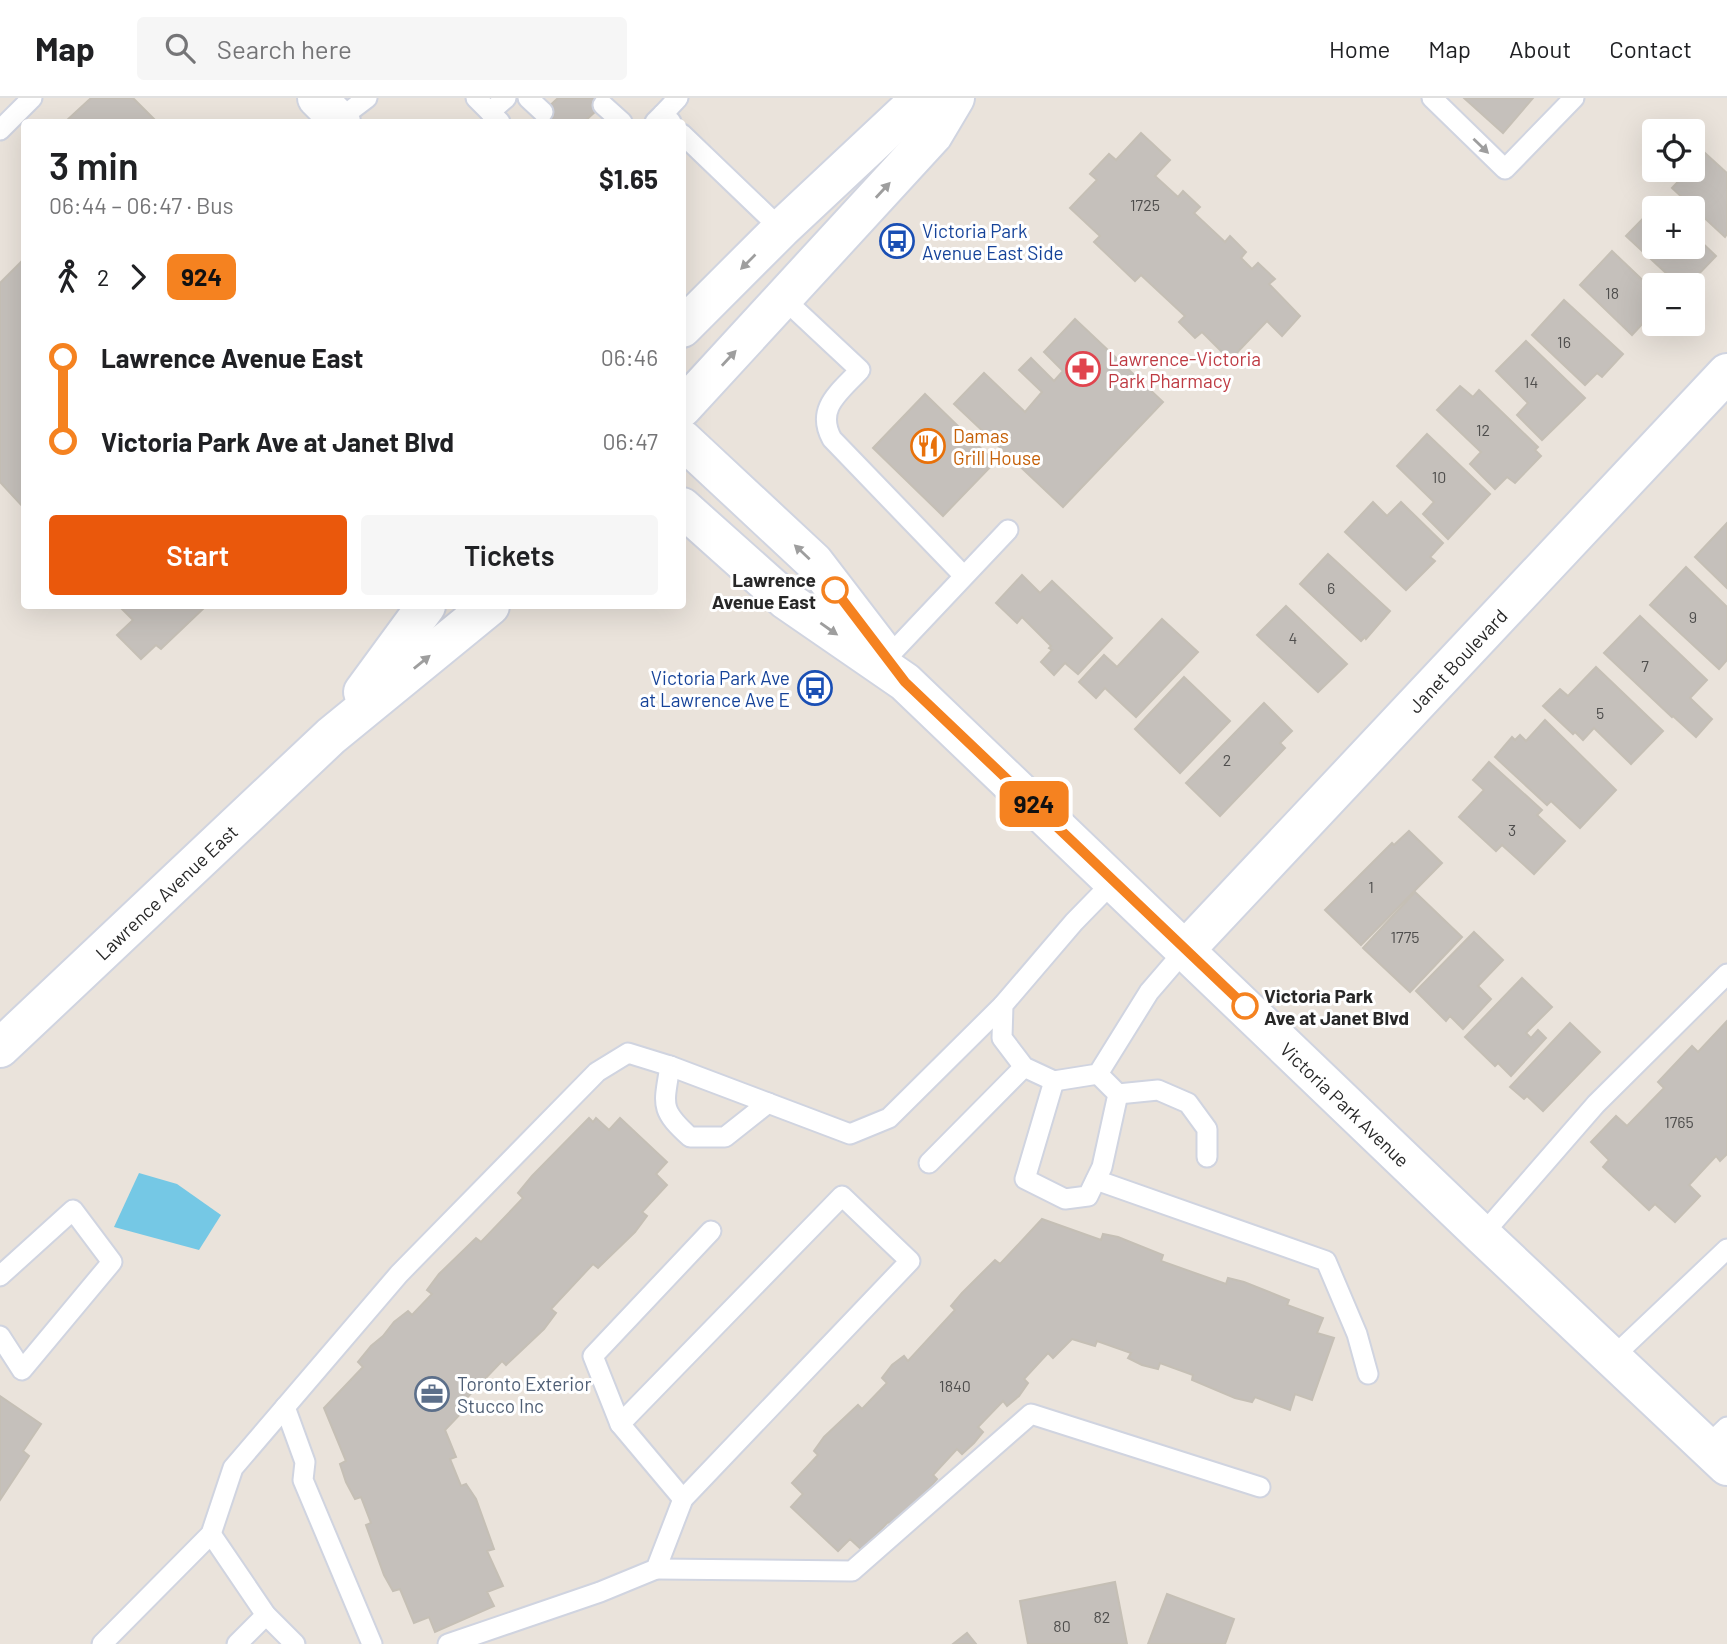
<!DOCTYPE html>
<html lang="en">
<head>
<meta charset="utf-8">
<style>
  :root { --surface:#fff; --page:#f6f6f6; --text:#202124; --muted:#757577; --line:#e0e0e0; --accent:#ea580c }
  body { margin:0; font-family:Barlow,sans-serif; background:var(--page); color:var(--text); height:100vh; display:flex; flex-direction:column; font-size:26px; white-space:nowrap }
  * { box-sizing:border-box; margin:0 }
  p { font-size:23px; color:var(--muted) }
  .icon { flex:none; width:38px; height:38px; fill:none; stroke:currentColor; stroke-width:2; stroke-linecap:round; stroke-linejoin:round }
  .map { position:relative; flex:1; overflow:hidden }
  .sheet { position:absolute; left:21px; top:21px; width:665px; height:490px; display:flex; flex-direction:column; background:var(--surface); border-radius:7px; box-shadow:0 7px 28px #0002 }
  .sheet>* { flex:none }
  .badge { padding:0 14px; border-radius:10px; font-size:24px; line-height:46px }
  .buttons { position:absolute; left:1642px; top:21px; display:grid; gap:14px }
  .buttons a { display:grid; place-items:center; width:63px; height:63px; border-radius:7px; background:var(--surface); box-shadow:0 7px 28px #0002; font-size:35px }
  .map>.badge { position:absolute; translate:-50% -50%; box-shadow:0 0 0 4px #fff }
  .legs { display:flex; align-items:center; gap:10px; height:77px; padding:0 28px; font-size:23px }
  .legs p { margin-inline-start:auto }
  .summary { display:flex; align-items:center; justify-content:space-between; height:119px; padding:0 28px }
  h1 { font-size:38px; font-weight:600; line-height:52px }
  .primary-button { display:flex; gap:14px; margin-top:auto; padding:14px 28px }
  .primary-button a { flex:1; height:80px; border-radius:7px; background:var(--accent); color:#fff; font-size:28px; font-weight:600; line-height:80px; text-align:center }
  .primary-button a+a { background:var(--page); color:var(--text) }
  ul { padding:0 28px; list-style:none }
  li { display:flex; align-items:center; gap:24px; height:84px; font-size:26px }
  li i { display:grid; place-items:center; width:10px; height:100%; margin:0 9px; background:currentColor }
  li i::after { content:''; width:18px; height:18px; margin:-9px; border:5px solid; border-radius:50%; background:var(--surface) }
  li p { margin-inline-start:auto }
  li:first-child i { background:linear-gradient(#0000 50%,currentColor 0) }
  li:last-child i { background:linear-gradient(currentColor 50%,#0000 0) }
  header { display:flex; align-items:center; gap:42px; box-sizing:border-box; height:98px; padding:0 35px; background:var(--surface); border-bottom:2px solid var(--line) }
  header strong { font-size:33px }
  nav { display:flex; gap:38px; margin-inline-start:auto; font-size:24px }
  .search { width:490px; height:63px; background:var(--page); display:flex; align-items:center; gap:18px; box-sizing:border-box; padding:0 24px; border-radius:7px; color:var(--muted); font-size:26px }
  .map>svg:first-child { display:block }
</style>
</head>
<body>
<header>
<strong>Map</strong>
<div class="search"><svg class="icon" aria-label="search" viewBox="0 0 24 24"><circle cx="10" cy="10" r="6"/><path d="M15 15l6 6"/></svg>Search here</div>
<nav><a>Home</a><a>Map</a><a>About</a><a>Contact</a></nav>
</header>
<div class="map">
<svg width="1727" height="1546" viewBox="0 0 1727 1546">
  <rect width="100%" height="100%" fill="#eae3db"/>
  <path fill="#75c8e5" d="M139,1075L177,1086L221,1117L199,1152L114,1129Z"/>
  <g fill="#c5c0bb" stroke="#c5bfb5" stroke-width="2">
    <path d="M91,0H133L157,24H65Z"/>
    <path d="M558,0H610L584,24H532Z"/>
    <path d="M1464,0H1533L1503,35Z"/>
    <path d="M1141,35L1170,62L1155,78L1178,99L1183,93L1200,109L1194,115L1225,144L1230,138L1246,154L1241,160L1252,171L1258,165L1275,181L1269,186L1300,218L1282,238L1267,223L1230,262L1202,234L1195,240L1179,224L1185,218L1141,177L1135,183L1094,144L1100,138L1070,110L1097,82L1090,76L1109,56L1116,62Z"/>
    <path d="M1705,55L1727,75V136L1725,139L1672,90L1689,72H1692V68Z"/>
    <path d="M1659,104L1666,110H1654V149H1692V135L1716,158L1695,180L1690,176L1679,187L1626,138Z"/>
    <path d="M1612,153L1654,193V225L1649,230L1644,224L1632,237L1580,187Z"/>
    <path d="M24,161V410L0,384V185Z"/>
    <path d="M1564,202L1623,256L1602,279L1597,275L1585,287L1532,237Z"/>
    <path d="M1075,221L1163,304L1063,409L954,306L984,275L1025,314L1042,294L1019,272L1031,260L1054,283L1063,273L1044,254Z"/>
    <path d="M1526,243L1585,300L1542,342L1517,317L1528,305L1496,273Z"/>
    <path d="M1460,288L1473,299L1479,292L1538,349L1535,352L1541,358L1515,385L1507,379L1495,391L1470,366L1481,354L1437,312Z"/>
    <path d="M925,296L995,364L943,418L873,350Z"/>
    <path d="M1427,336L1490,396L1448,441L1423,416L1434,404L1397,368Z"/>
    <path d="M1373,404L1387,418L1401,404L1443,445L1430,459L1435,463L1406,492L1345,434Z"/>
    <path d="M1727,425V490L1695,459Z"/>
    <path d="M1328,456L1390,513L1366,541L1365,539L1361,543L1300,486Z"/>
    <path d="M1686,469L1727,509V562L1719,571L1650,507Z"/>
    <path d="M1022,477L1040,495L1052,483L1112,540L1078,576L1065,565L1054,577L1041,564L1052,552L1049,550L1051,548L1022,519L1017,525L996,505Z"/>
    <path d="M119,508H206L161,551L156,547L141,561L117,537L133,522Z"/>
    <path d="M1286,508L1347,566L1318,594L1257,537Z"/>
    <path d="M1640,518L1707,582L1690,600L1712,621L1696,639L1673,618L1672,619L1604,555Z"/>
    <path d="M1162,521L1198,554L1136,619L1105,590L1096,600L1079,584L1104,557L1117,569Z"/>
    <path d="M1596,569L1663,633L1631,666L1594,630L1583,642L1575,634L1573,636L1543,608L1560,591L1568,598Z"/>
    <path d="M1184,579L1230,623L1180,675L1135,631Z"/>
    <path d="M1264,605L1292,633L1280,645L1285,650L1220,718L1186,685Z"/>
    <path d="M1545,622L1616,692L1580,730L1551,703L1547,707L1495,659L1512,639L1515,642L1520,637L1526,643Z"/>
    <path d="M1489,664L1542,712L1537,717L1565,743L1534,776L1502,747L1496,753L1459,719L1484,692L1473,682Z"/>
    <path d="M1409,733L1442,765L1361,847L1325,812L1392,745L1394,747Z"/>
    <path d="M1415,794L1462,839L1410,894L1363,850Z"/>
    <path d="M1474,834L1503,862L1478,888L1491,901L1463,931L1450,918L1446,923L1416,893Z"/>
    <path d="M1522,880L1552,909L1526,935L1531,940L1538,932L1546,940L1511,978L1498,965L1495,968L1465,939Z"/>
    <path d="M1727,923V1056L1720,1063L1716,1058L1689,1087L1700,1098L1675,1124L1655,1106L1649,1112L1603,1069L1609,1062L1591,1044L1616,1018L1627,1028L1664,990L1658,984L1692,948L1698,954Z"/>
    <path d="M1570,925L1600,954L1543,1013L1527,998L1524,1001L1510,989Z"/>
    <path d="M589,1020L593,1024L596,1020L609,1032L620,1020L667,1064L656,1076L667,1087L642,1114L647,1118L635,1134L598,1170L593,1166L551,1211L556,1215L544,1231L506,1267L502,1263L459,1308L464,1312L445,1332L456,1359L450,1361L461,1388L466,1386L476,1401L494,1451L487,1453L503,1488L487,1494L494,1508L435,1534L429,1519L414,1525L400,1491L393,1493L384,1477L366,1427L371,1425L361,1399L355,1401L346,1384L340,1366L346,1363L324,1310L363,1269L358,1264L371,1248L383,1238L394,1224L408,1213L412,1217L432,1196L427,1192L439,1176L476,1140L481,1144L523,1100L518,1095L532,1078Z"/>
    <path d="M1042,1121L1101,1142L1103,1136L1118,1139L1163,1157L1161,1163L1226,1186L1228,1180L1244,1184L1289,1202L1287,1207L1323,1220L1317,1235L1334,1240L1312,1302L1295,1296L1290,1312L1255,1299L1252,1304L1235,1300L1192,1282L1193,1277L1160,1265L1158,1271L1142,1267L1128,1260L1131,1255L1097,1243L1095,1248L1072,1241L1053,1260L1048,1255L1024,1281L1028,1285L1019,1298L1007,1308L1003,1303L978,1329L983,1334L974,1345L962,1356L957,1351L933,1377L937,1381L905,1418L893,1428L888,1424L862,1452L850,1441L838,1453L791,1409L803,1396L792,1385L818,1357L814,1353L824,1339L858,1307L862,1311L887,1285L882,1280L892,1267L904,1258L908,1263L955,1212L951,1208L962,1195L995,1162L1000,1166Z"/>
    <path d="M0,1298L41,1326L23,1353L29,1358L0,1402Z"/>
    <path d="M1115,1484L1127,1546H1028L1020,1503Z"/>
    <path d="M1167,1496L1234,1521L1225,1546H1148Z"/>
    <path d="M967,1535L976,1546H953Z"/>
  </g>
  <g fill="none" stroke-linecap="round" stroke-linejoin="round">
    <g stroke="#d0d4e0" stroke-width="23">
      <g id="lane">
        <path d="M476,0L500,24"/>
        <path d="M528,0L543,14"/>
        <path d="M1432,0L1505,71L1574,0"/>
        <path d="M603,7L622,24"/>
        <path d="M490,14L506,0"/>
        <path d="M663,16L678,0"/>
        <path d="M338,22L367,0"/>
        <path d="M655,24L663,16L671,24"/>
        <path d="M0,32L32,0"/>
        <path d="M682,36L781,131"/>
        <path d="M783,200L860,272C840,294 815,310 832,341L964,478"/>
        <path d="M887,560L1008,432"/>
        <path d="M1114,783L1074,824L1003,907L1002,940L1024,969L1054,983L1098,976L1149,894L1186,851"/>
        <path d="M670,968C664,1007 659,1011 690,1039H725L768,1005"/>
        <path d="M1054,983L1025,1081L1065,1101L1088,1098L1102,1069L1118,996L1098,976"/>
        <path d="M1118,996L1158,992L1188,1005L1207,1031V1059"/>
        <path d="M929,1065L1024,969"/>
        <path d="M1096,1082L1326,1163L1357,1236L1368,1276"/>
        <path d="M1482,1137L1596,1006L1727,876"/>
        <path d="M0,1178L73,1112L112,1164L22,1272L0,1238"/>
        <path d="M1613,1259L1727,1151"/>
        <path d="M285,1309L305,1364L303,1382L372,1546"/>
        <path d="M620,1326L683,1401"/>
        <path d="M1707,1348L1727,1329"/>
        <path d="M211,1436L266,1517L295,1546"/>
        <path d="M656,1471L852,1473L1031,1316L1260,1389"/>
        <path d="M102,1546L211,1436L233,1370L399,1176L597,974L628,955L670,968L850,1036L889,1020L1003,907"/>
        <path d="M237,1546L266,1517"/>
        <path d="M448,1546L600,1494L656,1471L683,1401L910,1163L842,1098L620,1326L593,1258L711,1133"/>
      </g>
    </g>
    <g stroke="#d0d4e0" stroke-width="42">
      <g id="street">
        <path id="s1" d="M1186,851L1727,275"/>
      </g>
    </g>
    <g stroke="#d0d4e0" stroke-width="42">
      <g id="secondary">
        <path d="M317,0L341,24"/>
        <path d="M682,230L781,131L921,0"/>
        <path d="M682,310L933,37L955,0"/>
        <path d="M682,341L814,464L883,554"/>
        <path id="s2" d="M682,409L786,502L905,584L1482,1137L1727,1368"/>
        <path d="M363,594L426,508"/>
        <path id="s3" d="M0,950L331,638L490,508"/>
      </g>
    </g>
    <use href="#lane" stroke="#fff" stroke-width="19"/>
    <use href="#street" stroke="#fff" stroke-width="38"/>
    <use href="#secondary" stroke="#fff" stroke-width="38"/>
  </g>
  <defs><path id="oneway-solid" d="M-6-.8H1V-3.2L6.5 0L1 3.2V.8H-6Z" transform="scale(1.75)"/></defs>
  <g fill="#9e9e9e">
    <use href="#oneway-solid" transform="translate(1481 48) rotate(44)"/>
    <use href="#oneway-solid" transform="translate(883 92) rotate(-47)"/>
    <use href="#oneway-solid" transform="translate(748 164) rotate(135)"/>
    <use href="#oneway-solid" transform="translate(729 260) rotate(-47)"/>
    <use href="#oneway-solid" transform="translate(802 454) rotate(-137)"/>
    <use href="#oneway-solid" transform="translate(829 531) rotate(35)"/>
    <use href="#oneway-solid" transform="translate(422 564) rotate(-39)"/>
  </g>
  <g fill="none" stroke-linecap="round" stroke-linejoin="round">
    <g stroke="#fff" stroke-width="16">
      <path id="line-1" d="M835,492L905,584L1245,908"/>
    </g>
    <use href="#line-1" stroke="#f58220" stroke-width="10"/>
  </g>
  <defs>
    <g id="bus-ring" transform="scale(1.75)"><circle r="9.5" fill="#fff" stroke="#1a4fb4" stroke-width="1.5"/><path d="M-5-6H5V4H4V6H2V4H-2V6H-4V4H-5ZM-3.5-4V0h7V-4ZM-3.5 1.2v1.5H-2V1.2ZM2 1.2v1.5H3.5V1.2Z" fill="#1a4fb4"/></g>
    <g id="pharmacy-ring" transform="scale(1.75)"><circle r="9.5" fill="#fff" stroke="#e0444e" stroke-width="1.5"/><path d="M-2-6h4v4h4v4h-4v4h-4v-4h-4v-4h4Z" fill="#e0444e"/></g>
    <g id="restaurant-ring" transform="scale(1.75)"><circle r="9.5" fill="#fff" stroke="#e8710a" stroke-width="1.5"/><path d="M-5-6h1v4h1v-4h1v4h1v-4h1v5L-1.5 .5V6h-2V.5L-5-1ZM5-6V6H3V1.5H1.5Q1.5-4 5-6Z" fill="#e8710a"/></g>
    <g id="office-ring" transform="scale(1.75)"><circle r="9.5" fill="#fff" stroke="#5c6f8a" stroke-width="1.5"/><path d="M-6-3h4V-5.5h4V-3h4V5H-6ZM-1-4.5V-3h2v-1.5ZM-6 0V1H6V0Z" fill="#5c6f8a"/></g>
  </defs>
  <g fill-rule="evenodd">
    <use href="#bus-ring" x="897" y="143"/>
    <use href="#pharmacy-ring" x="1083" y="271"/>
    <use href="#restaurant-ring" x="928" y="348"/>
    <use href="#bus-ring" x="815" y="590"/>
    <use href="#office-ring" x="432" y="1296"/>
  </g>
  <g fill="#fff" stroke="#f58220" stroke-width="3.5">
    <circle cx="835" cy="492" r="12"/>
    <circle cx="1245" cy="908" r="12"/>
  </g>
  <g text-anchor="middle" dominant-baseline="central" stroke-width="6" stroke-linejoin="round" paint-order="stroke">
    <g font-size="16" fill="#4f4e4d">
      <text x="1145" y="106">1725</text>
      <text x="1612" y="194">18</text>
      <text x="1564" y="243">16</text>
      <text x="1531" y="283">14</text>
      <text x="1483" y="331">12</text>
      <text x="1439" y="378">10</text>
      <text x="1331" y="489">6</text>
      <text x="1693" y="518">9</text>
      <text x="1293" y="539">4</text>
      <text x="1645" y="567">7</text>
      <text x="1600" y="614">5</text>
      <text x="1227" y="661">2</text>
      <text x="1512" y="731">3</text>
      <text x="1371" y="788">1</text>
      <text x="1405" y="838">1775</text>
      <text x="1679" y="1023">1765</text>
      <text x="955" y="1287">1840</text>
      <text x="1102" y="1518">82</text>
      <text x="1062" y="1527">80</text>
    </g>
    <g font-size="19" fill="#164399" stroke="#fff" text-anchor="start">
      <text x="922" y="132">Victoria Park<tspan x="922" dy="22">Avenue East Side</tspan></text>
      <text x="790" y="579" text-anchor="end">Victoria Park Ave<tspan x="790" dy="22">at Lawrence Ave E</tspan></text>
    </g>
    <g font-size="19" fill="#be3a42" stroke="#fff" text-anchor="start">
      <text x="1108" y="260">Lawrence-Victoria<tspan x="1108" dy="22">Park Pharmacy</tspan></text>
    </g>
    <g font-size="19" fill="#c56008" stroke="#fff" text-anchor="start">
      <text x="953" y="337">Damas<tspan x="953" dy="22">Grill House</tspan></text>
    </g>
    <g font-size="19" font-weight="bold" fill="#282828" stroke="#fff" text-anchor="end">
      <text x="816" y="481">Lawrence<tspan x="816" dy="22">Avenue East</tspan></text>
      <text x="1264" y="897" text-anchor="start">Victoria Park<tspan x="1264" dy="22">Ave at Janet Blvd</tspan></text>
    </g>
    <g font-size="19" fill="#282828" stroke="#fff">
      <text stroke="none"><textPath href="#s1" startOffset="396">Janet Boulevard</textPath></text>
      <text stroke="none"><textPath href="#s3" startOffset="228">Lawrence Avenue East</textPath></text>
      <text stroke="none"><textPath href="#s2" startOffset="894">Victoria Park Avenue</textPath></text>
    </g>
    <g font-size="19" fill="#4e5e75" stroke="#fff" text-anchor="start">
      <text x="457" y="1285">Toronto Exterior<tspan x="457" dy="22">Stucco Inc</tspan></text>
    </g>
  </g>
</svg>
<div class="buttons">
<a><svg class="icon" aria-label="locate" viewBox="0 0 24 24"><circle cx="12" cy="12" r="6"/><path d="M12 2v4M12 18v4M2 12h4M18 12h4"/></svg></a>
<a>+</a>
<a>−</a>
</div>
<b class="badge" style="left:1034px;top:706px;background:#f58220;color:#111">924</b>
<section class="sheet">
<div class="summary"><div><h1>3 min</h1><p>06:44 – 06:47 · Bus</p></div><b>$1.65</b></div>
<div class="legs"><svg class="icon" aria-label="walk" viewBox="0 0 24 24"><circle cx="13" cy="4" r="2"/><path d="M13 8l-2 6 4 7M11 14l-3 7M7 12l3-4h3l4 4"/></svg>2<svg class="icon" aria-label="forward" viewBox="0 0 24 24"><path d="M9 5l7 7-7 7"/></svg><b class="badge" style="background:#f58220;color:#111">924</b></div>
<ul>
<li><i style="color:#f58220"></i><b>Lawrence Avenue East</b><p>06:46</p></li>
<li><i style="color:#f58220"></i><b>Victoria Park Ave at Janet Blvd</b><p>06:47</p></li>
</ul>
<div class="primary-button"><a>Start</a><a>Tickets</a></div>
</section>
</div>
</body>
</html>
